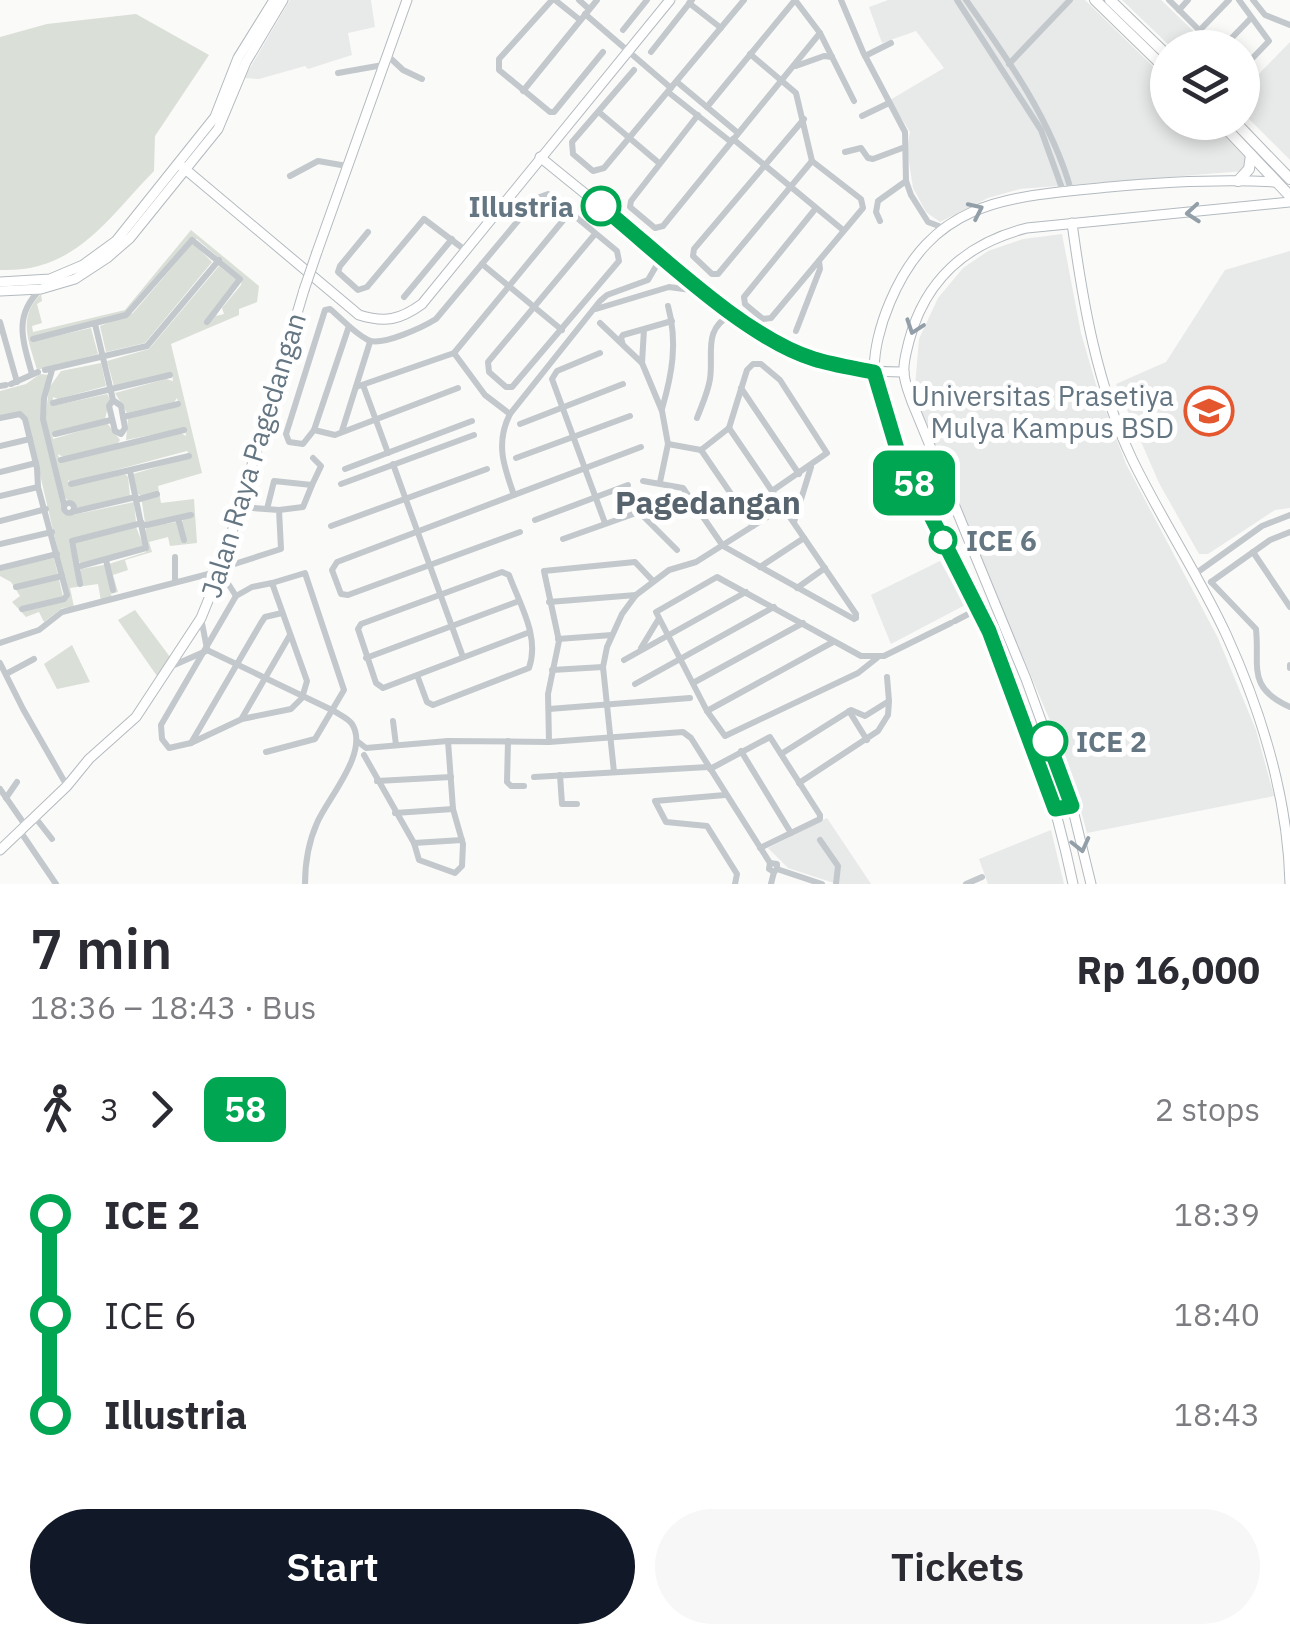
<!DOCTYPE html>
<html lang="en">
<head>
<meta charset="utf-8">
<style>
  :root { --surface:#fff; --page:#f7f7f7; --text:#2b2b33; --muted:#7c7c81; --accent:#111827 }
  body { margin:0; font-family:"IBM Plex Sans",sans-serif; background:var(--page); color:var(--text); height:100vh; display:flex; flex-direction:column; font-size:38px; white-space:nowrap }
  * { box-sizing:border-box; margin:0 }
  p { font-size:32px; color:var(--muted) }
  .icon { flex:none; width:55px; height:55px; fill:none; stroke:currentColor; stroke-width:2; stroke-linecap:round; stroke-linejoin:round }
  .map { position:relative; height:884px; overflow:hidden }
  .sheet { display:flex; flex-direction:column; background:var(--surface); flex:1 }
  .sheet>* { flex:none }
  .badge { padding:0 20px; border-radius:15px; font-size:35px; line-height:65px }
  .tools { position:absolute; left:1150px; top:30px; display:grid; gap:20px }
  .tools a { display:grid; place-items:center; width:110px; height:110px; border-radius:50%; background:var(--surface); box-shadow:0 5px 15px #0003; font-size:50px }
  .map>.badge { position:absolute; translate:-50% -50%; box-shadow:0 0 0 5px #fff }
  .legs { display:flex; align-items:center; gap:15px; height:110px; padding:0 30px; font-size:32px }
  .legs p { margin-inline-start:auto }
  .headline { display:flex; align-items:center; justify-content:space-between; height:170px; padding:0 30px }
  h1 { font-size:55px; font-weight:600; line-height:75px }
  .cta { display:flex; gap:20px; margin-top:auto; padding:20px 30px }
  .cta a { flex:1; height:115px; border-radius:60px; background:var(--accent); color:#fff; font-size:40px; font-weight:600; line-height:115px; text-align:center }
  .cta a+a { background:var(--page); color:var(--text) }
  ul { padding:0 30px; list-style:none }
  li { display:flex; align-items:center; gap:35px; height:100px; font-size:38px }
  li i { display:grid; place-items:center; width:15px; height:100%; margin:0 12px; background:currentColor }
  li i::after { content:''; width:25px; height:25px; margin:-12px; border:8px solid; border-radius:50%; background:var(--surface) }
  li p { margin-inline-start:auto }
  li:first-child i { background:linear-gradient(#0000 50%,currentColor 0) }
  li:last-child i { background:linear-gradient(currentColor 50%,#0000 0) }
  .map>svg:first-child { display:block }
</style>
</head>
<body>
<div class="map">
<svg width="1290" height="884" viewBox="0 0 1290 884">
  <rect width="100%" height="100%" fill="#fafaf8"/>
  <g fill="#e8e9e9">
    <path d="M290,0H371L375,27L348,33L352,55L308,69L305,66L259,79L244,78Z"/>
    <path d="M888,0H1085L1167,80L1168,122L1212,123L1244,154L1248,163L1244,171L1020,189L988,198L940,222L926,212L913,188L907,149L910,132L890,100L944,68L916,31L882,43L869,7Z"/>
    <path d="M1122,0H1161L1210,47H1171Z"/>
    <path d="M1290,42V160L1243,113L1242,79L1249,84Z"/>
    <path d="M1062,234L1081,333L1097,388L1126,464L1218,638L1256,730L1274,796L1087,833L1068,763L928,434L915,387L919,339L938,298L963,268L988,251L1023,239Z"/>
    <path d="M1290,251V508L1275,510L1208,554H1199L1159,483L1116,384L1166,362L1225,270Z"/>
    <path d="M940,561L965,605L891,644L871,595Z"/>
    <path d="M827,818L871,884H837L788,868L768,848Z"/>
    <path d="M1051,830L1064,884H988L979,859Z"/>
  </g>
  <g fill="#dadfd7">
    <path d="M136,14L209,55L155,136L154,171C107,219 75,273 0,270V37L47,24Z"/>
    <path d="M191,230L259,286L257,302L239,309V315L171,344L202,473L158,486L161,503L194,499L197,543L170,546L168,537L149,542L152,552L125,560L128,570L113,575L118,592L111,594L112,598L101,601L98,584L70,588L74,607L62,608L44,622L39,612L26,617L12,602L20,596L11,582L0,576V570L54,558L64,601L68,594L27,419L20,412L0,416V391L26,384L40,374L49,375L41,400V419L63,514L68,516L134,502L136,522L69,542L79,585L81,569L109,564L146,552L145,531L147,527L182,521L184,519L145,522L141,496L137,493L133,474L191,457L187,451L71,482L68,480L69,487L125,474L128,477L130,496L77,508L64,497L45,421L49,388L61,371L101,363L106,386L58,399L53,397L52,406L107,394L110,399L105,419L52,432L53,439L107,423L120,440L117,444L63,457L58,454L60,462L181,433L186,436L185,428L126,440L128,418L179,405L177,398L174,402L127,413L115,393L166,379L173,381L172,373L114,386L107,361L149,349L219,266L237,280L216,316L224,314L222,308L241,285L242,278L197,239H189L124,313L34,341L91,328L98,354L37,370C30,344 16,318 41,294L42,301L37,304L42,323L32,326L33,332L125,310Z"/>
    <path d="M193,243L212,262L145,343L106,352L100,326L133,313Z"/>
    <path d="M136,527L144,547L81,563L77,561L73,543Z"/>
    <path d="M135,610L170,657L157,676L118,620Z"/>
    <path d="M72,645L90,682L57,689L44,664Z"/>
  </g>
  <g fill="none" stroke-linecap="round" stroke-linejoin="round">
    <g stroke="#b3babf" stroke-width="11">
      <g id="secondary">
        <path d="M540,157C580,190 621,222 660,254C738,318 798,373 904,372"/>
        <path d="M179,164L359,315C385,323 400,320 422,304L670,0"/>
        <path d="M1072,223C1083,304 1097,385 1132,459C1161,519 1198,574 1226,634C1262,713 1288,797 1290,884"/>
        <path d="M317,252L407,0"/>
        <path d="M0,282L50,279L83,265L116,241L215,117L238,58L274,0"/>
        <path d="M0,291L41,289L75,279L107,258L130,238L218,129L246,62L283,0"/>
        <path d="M0,850L67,786L89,759L136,717L201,618L221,569L304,290"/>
        <path d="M1073,884C1055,798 1026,712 989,632C953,552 888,463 875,376C872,354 881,323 890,302C934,198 1010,197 1109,187C1164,182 1220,179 1276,182"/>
        <path d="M1091,884L1072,806L1026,679L912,402C909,393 904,382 904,372C903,362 907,350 909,341C925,280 967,243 1027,228L1290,202"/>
      </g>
    </g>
    <g stroke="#b5babe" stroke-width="12">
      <g id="primary">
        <path d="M1095,0L1168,71"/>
        <path d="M1110,0L1168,56"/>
        <path d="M1220,122L1290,196"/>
        <path d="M1235,122L1290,179"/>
        <path d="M1238,181L1249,169L1251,155"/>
      </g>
    </g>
    <g stroke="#c3c8cc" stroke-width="6">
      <path d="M552,0L499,59V70L550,112H554L603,52"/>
      <path d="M555,0L580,20"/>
      <path d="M579,0L589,9"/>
      <path d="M841,0L863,52L905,132L906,181L911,195L928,222L944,228"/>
      <path d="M957,0L1041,130L1063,191"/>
      <path d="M966,0C1008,59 1051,120 1071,190"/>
      <path d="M1169,0L1217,48"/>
      <path d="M1239,0L1269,41L1242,69"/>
      <path d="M1253,0L1265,15L1290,25"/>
      <path d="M689,3L721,28"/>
      <path d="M1179,10L1188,0"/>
      <path d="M585,14L671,88"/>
      <path d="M623,30L647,0"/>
      <path d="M1200,30L1229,0"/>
      <path d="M1222,48L1251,18"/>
      <path d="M651,52L692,0"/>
      <path d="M750,54L796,93L812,161"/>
      <path d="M387,55L403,70L422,79"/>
      <path d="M865,56L891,43"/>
      <path d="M1009,64L1070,0"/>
      <path d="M796,66L824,56L832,57"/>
      <path d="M634,70L572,142L573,154L593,171L604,168L744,0"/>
      <path d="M338,73L383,65"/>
      <path d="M677,82L738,133"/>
      <path d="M523,91L597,0"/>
      <path d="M668,92L731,142"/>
      <path d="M707,107L795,0L820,33L854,101"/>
      <path d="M600,113L659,163"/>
      <path d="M698,115L631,201L630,207L655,228L663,226L820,33"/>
      <path d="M862,116L889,103"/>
      <path d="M804,119L694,249L693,256L712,274H718L812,161L861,199L863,208L771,318L763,319L745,304L744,297L816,208"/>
      <path d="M733,139L843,230"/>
      <path d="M845,152L861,148L868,158L873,159L905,147"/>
      <path d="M290,176L318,161L347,166"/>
      <path d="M880,221L876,212L878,201L906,181"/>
      <path d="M368,232L340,266L338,272L358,290L367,287L424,219L465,250"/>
      <path d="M482,264L562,330"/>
      <path d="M404,297L452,239"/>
      <path d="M596,309L669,287L706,292"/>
      <path d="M0,322L17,382"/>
      <path d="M600,323L622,344"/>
      <path d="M95,324L113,400L109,406L115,431L121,434L125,428L121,406L113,400"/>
      <path d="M349,326L314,430L303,444L289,442L286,434L325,310L330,309C342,319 354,333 368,340C381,347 423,327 436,319L537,198L548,194L617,251L619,261L512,387H506L489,372L488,362L595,234"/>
      <path d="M644,329L642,363L623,345L621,338L623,335L672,321"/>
      <path d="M796,331L820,269L819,261"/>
      <path d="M33,339L126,315L192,240L240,279L207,322"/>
      <path d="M454,353L485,395L510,414"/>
      <path d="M600,353L557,371L552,379L605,523"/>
      <path d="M642,363L662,411L668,444L660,482"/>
      <path d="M45,370L147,346L219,260"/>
      <path d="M52,370L44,398L43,419L64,505"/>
      <path d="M32,374C23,341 13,316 40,290"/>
      <path d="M11,384L38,372"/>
      <path d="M363,385L388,453"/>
      <path d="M0,386L6,385"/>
      <path d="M356,387L454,353L570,212"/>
      <path d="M741,388L799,474"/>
      <path d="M53,403L170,375"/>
      <path d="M662,409C672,374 678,343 668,306"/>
      <path d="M123,417L178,404"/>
      <path d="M0,418L20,414L25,419L37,468L38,487L67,595L64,599L22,609"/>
      <path d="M697,418C702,405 708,392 710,379C714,352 702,330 732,314"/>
      <path d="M520,424L623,384"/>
      <path d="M729,428L856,614V618"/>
      <path d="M314,430L335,435L458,388"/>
      <path d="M342,431L370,342"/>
      <path d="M55,434L111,420"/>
      <path d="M668,444L701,450L729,428L747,370L753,364H761L780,380L827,453L772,491"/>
      <path d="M0,446L30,439"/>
      <path d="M701,450L753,526"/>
      <path d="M516,458L630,416"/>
      <path d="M61,460L184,430"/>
      <path d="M393,464L463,657"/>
      <path d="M345,469L472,421"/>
      <path d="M0,472L36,463"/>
      <path d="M643,481L683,488L723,546L854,619"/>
      <path d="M71,484L189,456"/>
      <path d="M341,484L474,435"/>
      <path d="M514,495C504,467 495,443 510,414L600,301L607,295L648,280L662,256"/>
      <path d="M0,496L38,487"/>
      <path d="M136,500L157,494"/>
      <circle cx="69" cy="508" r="5"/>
      <path d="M267,509L274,481L312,485L321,466L313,458"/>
      <path d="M279,510L303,507L312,485"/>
      <path d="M72,512L136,497"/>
      <path d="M178,518L184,540"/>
      <path d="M535,520L628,485"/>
      <path d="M0,521L46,509"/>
      <path d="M794,522L811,467"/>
      <path d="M142,526L191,515"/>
      <path d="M331,526L487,469"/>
      <path d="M520,532L348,595L341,594L332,570L337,562L641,447"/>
      <path d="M563,539L639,512L677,550"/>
      <path d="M0,544L52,532"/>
      <path d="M1253,552L1290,607"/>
      <path d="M175,557V582"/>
      <path d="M106,560L113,590"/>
      <path d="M77,567L146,548L130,471"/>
      <path d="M760,567L804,538"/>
      <path d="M0,568L57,554"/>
      <path d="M222,568L281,549L279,510L239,507"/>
      <path d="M1195,574L1262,526L1290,515"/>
      <path d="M1211,582L1256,629C1260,667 1246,687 1290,707"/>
      <path d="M1211,582L1270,540L1290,532"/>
      <path d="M272,583L307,681L302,698L291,709L242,719L191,743L169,748L162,739L161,725L236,596L252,587Z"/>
      <path d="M80,584L72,541L142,523"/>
      <path d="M16,587L62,576"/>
      <path d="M797,588L825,568"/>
      <path d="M549,602L636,595"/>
      <path d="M201,618L207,649"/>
      <path d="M955,621L978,609"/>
      <path d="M558,639L612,635"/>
      <path d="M0,643L39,630L62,612L220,571L236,596"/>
      <path d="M641,648L658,620"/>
      <path d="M207,650L334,711C340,715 348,718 352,724C370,752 327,799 317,823C309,841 305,864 305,884"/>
      <path d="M366,658L519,601"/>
      <path d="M877,658L858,673L725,736L707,711L656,612L717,577L861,656H884L951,623"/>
      <path d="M624,660L746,592"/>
      <path d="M0,663L23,709L67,786"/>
      <path d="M1290,665V668"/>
      <path d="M172,666L206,651"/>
      <path d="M552,670L603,667"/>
      <path d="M6,674L34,659"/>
      <path d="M417,675L427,702L433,705L529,668C540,637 520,605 509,575L502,572L361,624L358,629L376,683L383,688L530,632"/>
      <path d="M887,677L889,701"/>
      <path d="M693,683L803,623"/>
      <path d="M635,684L774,607"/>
      <path d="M549,709L690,698"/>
      <path d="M707,711L833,642"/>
      <path d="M849,711L867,740"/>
      <path d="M242,718L290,635"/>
      <path d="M393,721L396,745"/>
      <path d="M357,741L366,748L448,741L549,742L683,732L691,738L770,863"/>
      <path d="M508,741L507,782L511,786H524"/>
      <path d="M549,742L548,694L559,641L544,571L635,562L653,581"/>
      <path d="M191,743L261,623L265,617L282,613"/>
      <path d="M741,751L791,833"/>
      <path d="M266,752L315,739L344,690L305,573L272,583"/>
      <path d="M781,754L851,710L865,716L889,701L888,715L878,731L799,783"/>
      <path d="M364,755L414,843L419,860L455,873L462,866L463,844L453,809L448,741"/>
      <path d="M710,769L770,737L820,815V819L760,848"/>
      <path d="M614,772L603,667L607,647L622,614L636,595L669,570L696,562L783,507"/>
      <path d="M560,775L562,804H577"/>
      <path d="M534,777L708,767"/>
      <path d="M377,781L451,777"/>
      <path d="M0,789L25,825"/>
      <path d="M725,795L655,801L666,822L707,826L737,874L735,884"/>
      <path d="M6,798L17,782"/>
      <path d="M395,813L453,809"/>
      <path d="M34,816L52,839"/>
      <path d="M20,831L56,884"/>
      <path d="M820,840L838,866L836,884"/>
      <path d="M414,843L462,840"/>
      <path d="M777,869V864L770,863L769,869L774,872L777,869L822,884"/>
      <path d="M771,884L774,872"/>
      <path d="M966,884L982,877"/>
    </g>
    <use href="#secondary" stroke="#fff" stroke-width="9"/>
    <use href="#primary" stroke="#fff" stroke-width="10"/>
    <g stroke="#b3babf" stroke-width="11" stroke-linecap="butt">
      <path id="secondary-bridge" d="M304,290L317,252"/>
    </g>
    <use href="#secondary-bridge" stroke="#fff" stroke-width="9"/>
  </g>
  <defs><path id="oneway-chevron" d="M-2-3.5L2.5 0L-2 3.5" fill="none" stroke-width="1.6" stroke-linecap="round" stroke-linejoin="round" transform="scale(2.5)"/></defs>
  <g stroke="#939fa8">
    <use href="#oneway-chevron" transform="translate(976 210) rotate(-25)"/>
    <use href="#oneway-chevron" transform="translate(1193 213) rotate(175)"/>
    <use href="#oneway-chevron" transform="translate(914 327) rotate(109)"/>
    <use href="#oneway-chevron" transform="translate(1081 845) rotate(76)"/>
  </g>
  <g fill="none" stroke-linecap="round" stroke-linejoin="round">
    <g stroke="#fff" stroke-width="22">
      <path id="line-1" d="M601,206C659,253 745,338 814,359C833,365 854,368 874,372L897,449L989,631L1055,809L1072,806L1048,741"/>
    </g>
    <use href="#line-1" stroke="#00a651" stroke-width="15"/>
  </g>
  <defs>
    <g id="university-ring" transform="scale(2.5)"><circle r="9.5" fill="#fff" stroke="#e4572e" stroke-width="1.5"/><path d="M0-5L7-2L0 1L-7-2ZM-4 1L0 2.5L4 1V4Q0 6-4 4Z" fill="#e4572e"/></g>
  </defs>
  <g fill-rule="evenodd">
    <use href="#university-ring" x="1209" y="411"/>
  </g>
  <g fill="#fff" stroke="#00a651" stroke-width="5">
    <circle cx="601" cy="206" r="18"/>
    <circle cx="943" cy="540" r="12"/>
    <circle cx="1048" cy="741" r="18"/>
  </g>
  <g text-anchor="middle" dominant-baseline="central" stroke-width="10" stroke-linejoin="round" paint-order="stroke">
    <g font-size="28" font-weight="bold" fill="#657683" stroke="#fff" text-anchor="start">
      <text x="574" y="206" text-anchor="end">Illustria</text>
      <text x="966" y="540">ICE 6</text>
      <text x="1076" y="741">ICE 2</text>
    </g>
    <g font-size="28" fill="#657683" stroke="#fff" text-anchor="end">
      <text x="1174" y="395">Universitas Prasetiya<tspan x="1174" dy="32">Mulya Kampus BSD</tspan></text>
    </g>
    <g font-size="28" fill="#657683" stroke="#fff">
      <text transform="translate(253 455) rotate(-73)">Jalan Raya Pagedangan</text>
    </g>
    <g font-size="32" font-weight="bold" fill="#57646e" stroke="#fff">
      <text x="708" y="502">Pagedangan</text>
    </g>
  </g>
</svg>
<div class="tools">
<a><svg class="icon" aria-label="layers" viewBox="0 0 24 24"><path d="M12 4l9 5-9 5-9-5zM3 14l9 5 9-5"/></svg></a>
</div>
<b class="badge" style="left:914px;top:483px;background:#00a651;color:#fff">58</b>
</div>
<section class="sheet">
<div class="headline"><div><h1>7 min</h1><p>18:36 – 18:43 · Bus</p></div><b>Rp 16,000</b></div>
<div class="legs"><svg class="icon" aria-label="walk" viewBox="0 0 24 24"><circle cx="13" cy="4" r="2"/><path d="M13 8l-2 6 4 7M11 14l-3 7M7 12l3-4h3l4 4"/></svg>3<svg class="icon" aria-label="forward" viewBox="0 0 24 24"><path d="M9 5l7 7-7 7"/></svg><b class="badge" style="background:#00a651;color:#fff">58</b><p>2 stops</p></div>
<ul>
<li><i style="color:#00a651"></i><b>ICE 2</b><p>18:39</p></li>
<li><i style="color:#00a651"></i><span>ICE 6</span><p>18:40</p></li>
<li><i style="color:#00a651"></i><b>Illustria</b><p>18:43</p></li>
</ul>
<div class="cta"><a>Start</a><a>Tickets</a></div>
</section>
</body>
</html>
